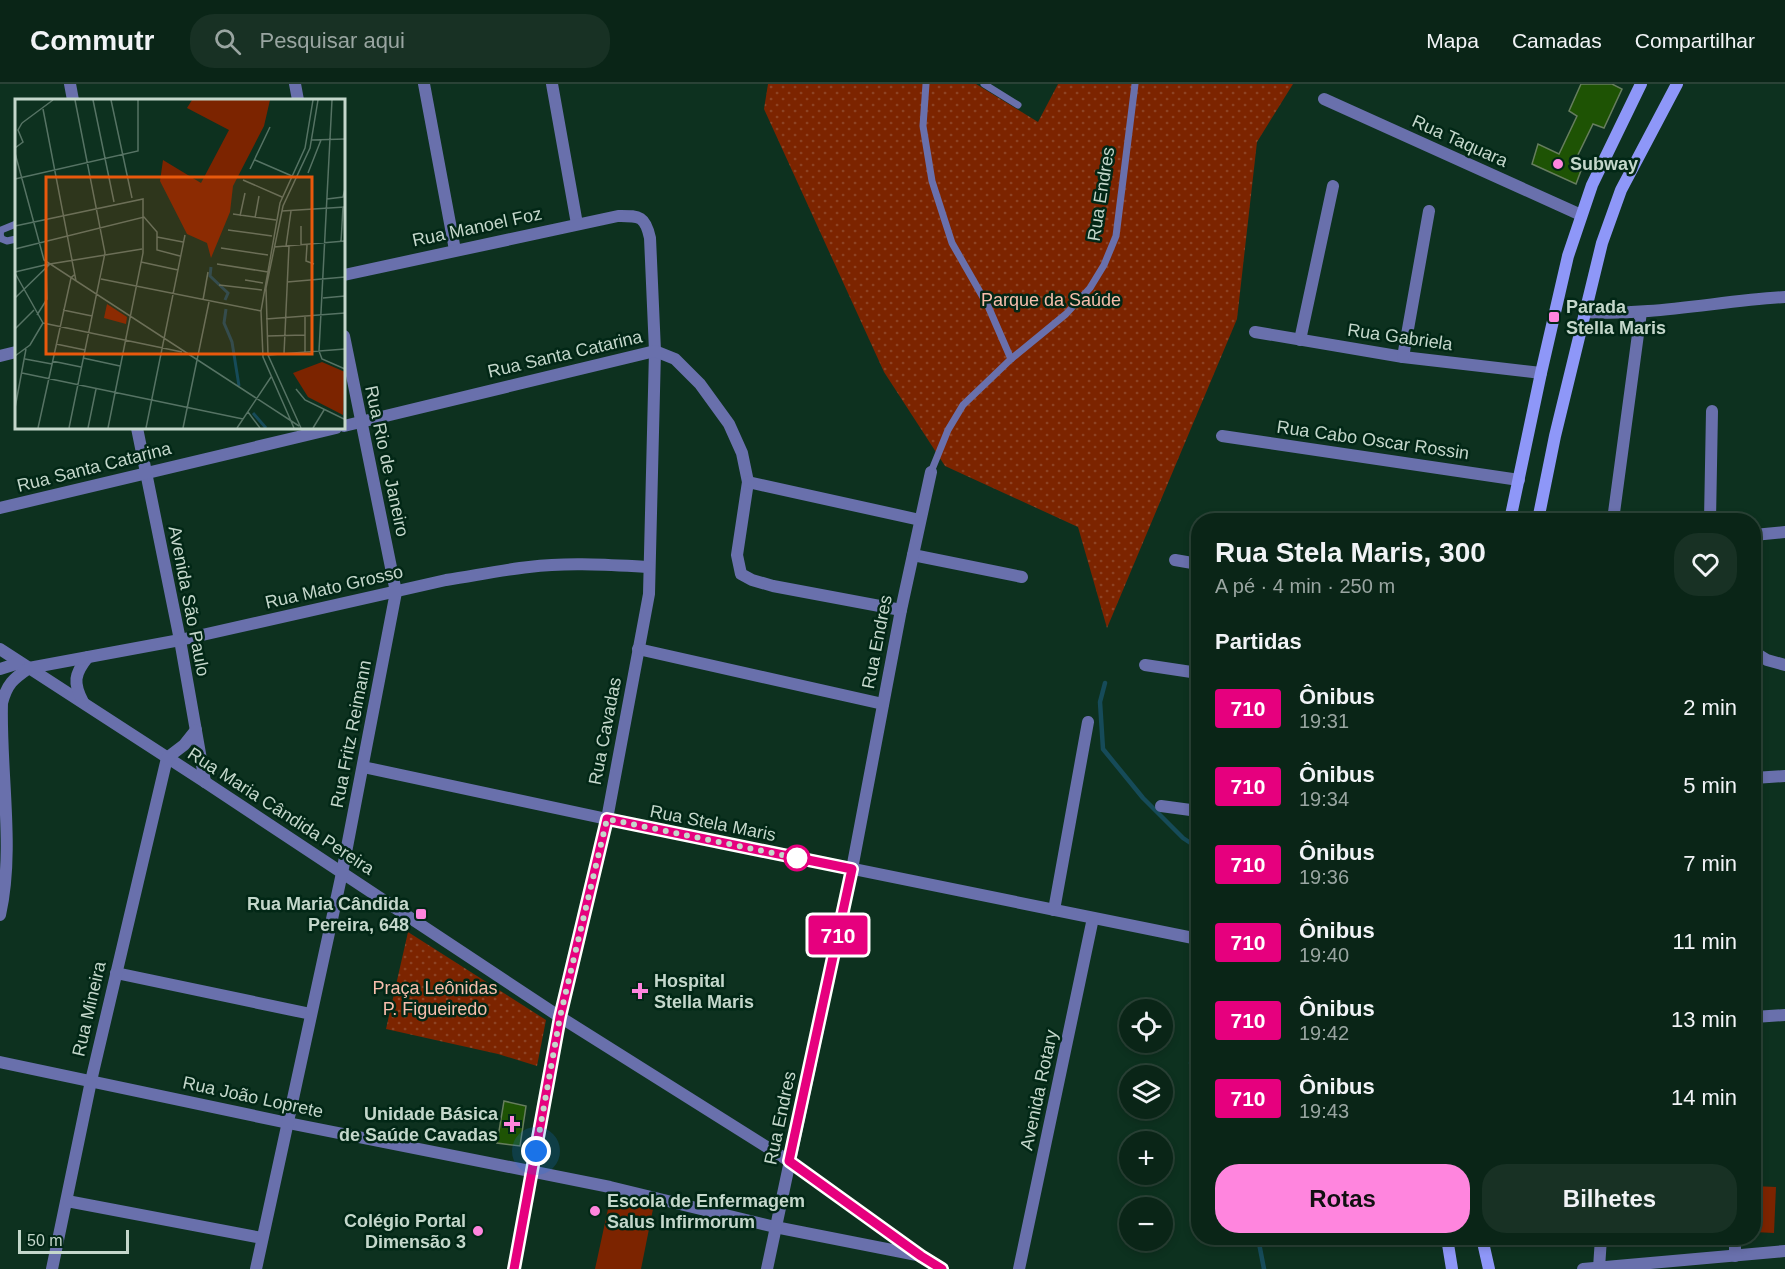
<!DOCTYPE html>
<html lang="pt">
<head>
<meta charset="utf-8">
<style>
  :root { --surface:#0a2517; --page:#183124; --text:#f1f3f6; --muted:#99a5a1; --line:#2a4236; --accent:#ff85de }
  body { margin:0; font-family:Helvetica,sans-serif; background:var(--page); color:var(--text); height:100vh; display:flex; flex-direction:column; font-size:22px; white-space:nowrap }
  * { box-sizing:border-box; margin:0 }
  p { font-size:20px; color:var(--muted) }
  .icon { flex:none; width:33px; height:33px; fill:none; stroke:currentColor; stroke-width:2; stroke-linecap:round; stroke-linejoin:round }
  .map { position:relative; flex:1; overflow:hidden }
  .details { position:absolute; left:1191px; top:429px; width:570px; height:732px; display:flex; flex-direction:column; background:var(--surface); border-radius:24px; box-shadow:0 3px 9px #0003,0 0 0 2px var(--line) }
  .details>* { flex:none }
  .badge { padding:0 12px; border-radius:4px; font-size:21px; line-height:39px }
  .buttons { position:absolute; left:1119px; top:915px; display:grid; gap:12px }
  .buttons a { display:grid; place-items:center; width:54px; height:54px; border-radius:50%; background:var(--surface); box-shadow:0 3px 9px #0003,0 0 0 2px var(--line); font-size:30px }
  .scale { position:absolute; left:18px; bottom:15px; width:111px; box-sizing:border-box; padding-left:6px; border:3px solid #c4d7cb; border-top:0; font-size:16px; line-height:21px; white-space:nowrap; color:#c4d7cb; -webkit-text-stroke:4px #022716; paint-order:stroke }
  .you { position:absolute; width:30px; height:30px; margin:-15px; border:4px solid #fff; border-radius:50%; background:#1a73e8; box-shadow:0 0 0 9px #1a73e833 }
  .map>.badge { position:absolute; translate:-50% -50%; box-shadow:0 0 0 3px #fff }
  h2 { padding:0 24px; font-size:22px; line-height:54px }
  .round { display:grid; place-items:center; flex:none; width:63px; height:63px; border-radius:24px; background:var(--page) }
  .headline { display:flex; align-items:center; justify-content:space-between; height:102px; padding:0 24px }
  h1 { font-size:28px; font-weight:600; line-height:45px }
  .cta { display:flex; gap:12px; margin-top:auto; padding:12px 24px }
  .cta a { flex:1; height:69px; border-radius:24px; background:var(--accent); color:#111; font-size:24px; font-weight:600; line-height:69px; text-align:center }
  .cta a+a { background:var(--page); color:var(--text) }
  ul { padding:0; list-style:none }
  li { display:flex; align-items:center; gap:18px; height:78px; padding:0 24px }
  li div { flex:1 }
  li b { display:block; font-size:22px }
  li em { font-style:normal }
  li .badge { min-width:66px; font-weight:700; text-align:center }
  header { display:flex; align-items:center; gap:36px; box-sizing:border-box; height:84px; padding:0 30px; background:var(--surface); border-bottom:2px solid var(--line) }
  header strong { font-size:28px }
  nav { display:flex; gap:33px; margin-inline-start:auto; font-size:21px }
  .search { width:420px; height:54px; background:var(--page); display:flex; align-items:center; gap:15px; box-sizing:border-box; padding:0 21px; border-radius:24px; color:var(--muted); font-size:22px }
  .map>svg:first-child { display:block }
</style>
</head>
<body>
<header>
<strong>Commutr</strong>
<div class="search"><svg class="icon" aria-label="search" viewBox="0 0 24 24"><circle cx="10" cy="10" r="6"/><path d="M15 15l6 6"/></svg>Pesquisar aqui</div>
<nav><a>Mapa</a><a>Camadas</a><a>Compartilhar</a></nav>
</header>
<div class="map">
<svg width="1785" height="1185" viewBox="0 0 1785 1185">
  <defs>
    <pattern id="grass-dots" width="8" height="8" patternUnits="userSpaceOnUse" patternTransform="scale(1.5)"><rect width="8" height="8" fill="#7c2400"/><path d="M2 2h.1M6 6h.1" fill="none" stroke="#8d4324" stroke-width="1.8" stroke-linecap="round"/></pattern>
  </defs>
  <rect width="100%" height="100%" fill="#0d311f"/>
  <g fill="url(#grass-dots)">
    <path d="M768,0H976L1038,38L1058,0H1293L1257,58L1237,235L1107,544L1078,443L945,382L884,288L764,25Z"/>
    <path d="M408,848L546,936L537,982L498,970L386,945Z"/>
  </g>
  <g fill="#7c2400">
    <path d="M1754,1102L1776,1103L1774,1149L1754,1148Z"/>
    <path d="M611,1111L654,1120L641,1185H595Z"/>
  </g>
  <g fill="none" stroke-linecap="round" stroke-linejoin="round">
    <g stroke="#164b59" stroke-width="4.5">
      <path d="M1105,599L1100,618L1103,665L1143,714L1183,754L1198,764"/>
      <path d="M1198,942L1191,979L1198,1002"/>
      <path d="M1258,1154L1264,1185"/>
    </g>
  </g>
  <g fill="#1e5304" stroke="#667d5e" stroke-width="1.5">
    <path d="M1581,0H1612L1622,5L1604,44L1593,40L1575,77L1583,81L1576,100L1532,80L1538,60L1559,70L1577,32L1569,27Z"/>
    <path d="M504,1017L526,1022L520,1062L497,1059Z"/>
  </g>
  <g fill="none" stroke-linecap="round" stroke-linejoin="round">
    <g stroke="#6970ac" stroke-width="7">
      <path d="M926,0L923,42L932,97L952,159L988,222L1011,275"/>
      <path d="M984,0L1018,21"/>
      <path d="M0,151L1,146L16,140"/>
      <path d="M0,151L2,155L7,157L16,155"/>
      <path d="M931,388L948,346L963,321L1011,275L1066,230L1090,204L1104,181L1116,152L1135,0"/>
    </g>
    <g stroke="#6970ac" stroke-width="12">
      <path d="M70,0L73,16"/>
      <path d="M295,0L298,16"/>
      <path d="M424,0L455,166"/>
      <path d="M552,0L577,140"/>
      <path d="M1324,15L1581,131"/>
      <path d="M344,191L618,132C639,132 645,131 650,154L655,267L649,510L607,735L560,933L514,1185"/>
      <path d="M1584,228C1652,232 1718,217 1785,213"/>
      <path d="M1255,248L1403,273L1541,289"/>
      <path d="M1300,256L1333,102"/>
      <path d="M0,272L16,268"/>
      <path d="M1403,273L1429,127"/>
      <path d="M344,342L655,267L675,275L700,300L729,340L742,369L748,398L737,471L741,490L752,496L773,502L901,526"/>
      <path d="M137,344L180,556L205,698"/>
      <path d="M1222,352L1519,396"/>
      <path d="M748,398L920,436"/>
      <path d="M0,424L336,344"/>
      <path d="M1613,436L1641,228"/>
      <path d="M1710,436L1712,327"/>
      <path d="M1754,451L1785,448"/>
      <path d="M913,471L1022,493"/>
      <path d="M1175,476L1198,480"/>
      <path d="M0,565L205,698L560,933L789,1077L921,1172L942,1185"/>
      <path d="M638,565L883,620"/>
      <path d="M1754,568L1767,576L1785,581"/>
      <path d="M1145,581L1198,589"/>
      <path d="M0,585L19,579"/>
      <path d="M83,618C73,599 74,590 88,573"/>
      <path d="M363,683L607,735L1198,855"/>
      <path d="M1754,694L1785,692"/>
      <path d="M1161,722L1198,727"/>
      <path d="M1054,826L1088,638"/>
      <path d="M0,831C15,765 0,688 2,619C7,600 13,595 29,584L180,556L446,496C473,492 501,486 529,483C568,478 609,481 649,483"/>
      <path d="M116,889L311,930"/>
      <path d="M1754,933L1785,931"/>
      <path d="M0,978L288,1039L610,1103L775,1143L917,1171"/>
      <path d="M67,1117L262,1154"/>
      <path d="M1735,1154V1172"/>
      <path d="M1599,1184L1601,1154"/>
      <path d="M52,1185L91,997L167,674L184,661L196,646"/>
      <path d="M256,1185L342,789L396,508L344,252"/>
      <path d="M767,1185L852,785L901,526L931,388"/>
      <path d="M1019,1185L1093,834"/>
      <path d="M1583,1185L1785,1167"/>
    </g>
    <g stroke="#8e97f8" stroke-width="12">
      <path d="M1510,436L1541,289L1568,172L1592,101L1641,0"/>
      <path d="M1538,436L1555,352L1602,159L1621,106L1677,0"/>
      <path d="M1447,1154L1452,1185"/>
      <path d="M1482,1154L1489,1185"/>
    </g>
  </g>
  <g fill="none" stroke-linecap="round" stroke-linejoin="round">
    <g stroke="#fff" stroke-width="14">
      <path id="line" d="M514,1185L560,933L607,735L852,785L789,1077L921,1172L942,1185"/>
    </g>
    <use href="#line" stroke="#e6007e" stroke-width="9"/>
    <path stroke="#c4d7cb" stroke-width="6" stroke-dasharray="0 10.8" d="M536,1067L560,933L607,735L807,776L797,774"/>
  </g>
  <g fill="#ff85de" stroke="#022716" stroke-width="2">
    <circle cx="1558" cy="80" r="6"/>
    <rect x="1548" y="227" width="12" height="12" rx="3"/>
    <rect x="415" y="824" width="12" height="12" rx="3"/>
    <path d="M637 898h6v6h6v6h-6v6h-6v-6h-6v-6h6z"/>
    <path d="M509 1031h6v6h6v6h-6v6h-6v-6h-6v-6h6z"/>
    <circle cx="595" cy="1127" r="6"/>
    <circle cx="478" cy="1147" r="6"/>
  </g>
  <circle fill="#fff" stroke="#e6007e" stroke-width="3" cx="797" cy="774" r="12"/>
  <g text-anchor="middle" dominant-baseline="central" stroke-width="5" stroke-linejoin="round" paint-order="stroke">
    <g font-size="18" fill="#c4d7cb" stroke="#022716">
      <text transform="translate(1460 57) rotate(24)">Rua Taquara</text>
      <text transform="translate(1101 110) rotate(-81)">Rua Endres</text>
      <text transform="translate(477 143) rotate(-12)">Rua Manoel Foz</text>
      <text transform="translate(1400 253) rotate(8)">Rua Gabriela</text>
      <text transform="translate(565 270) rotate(-13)">Rua Santa Catarina</text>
      <text transform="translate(1373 356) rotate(8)">Rua Cabo Oscar Rossin</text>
      <text transform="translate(387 377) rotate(78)">Rua Rio de Janeiro</text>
      <text transform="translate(94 383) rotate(-14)">Rua Santa Catarina</text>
      <text transform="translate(334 503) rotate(-13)">Rua Mato Grosso</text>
      <text transform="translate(189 517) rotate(79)">Avenida São Paulo</text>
      <text transform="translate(877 558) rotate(-79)">Rua Endres</text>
      <text transform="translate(605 647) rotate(-79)">Rua Cavadas</text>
      <text transform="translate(351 650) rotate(-79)">Rua Fritz Reimann</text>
      <text transform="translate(281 727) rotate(33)">Rua Maria Cândida Pereira</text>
      <text transform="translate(713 739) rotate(11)">Rua Stela Maris</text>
      <text transform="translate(89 925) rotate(-77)">Rua Mineira</text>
      <text transform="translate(1039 1006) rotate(-78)">Avenida Rotary</text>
      <text transform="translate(253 1013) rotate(12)">Rua João Loprete</text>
      <text transform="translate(780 1034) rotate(-78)">Rua Endres</text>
    </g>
    <g font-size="18" font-weight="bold" fill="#c4d7cb" stroke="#022716" text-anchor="start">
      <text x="1570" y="80">Subway</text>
      <text x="1566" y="223">Parada<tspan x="1566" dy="21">Stella Maris</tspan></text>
      <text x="409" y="820" text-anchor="end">Rua Maria Cândida<tspan x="409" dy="21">Pereira, 648</tspan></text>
      <text x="654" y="897">Hospital<tspan x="654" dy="21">Stella Maris</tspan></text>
      <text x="498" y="1030" text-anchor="end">Unidade Básica<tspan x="498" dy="21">de Saúde Cavadas</tspan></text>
      <text x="607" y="1117">Escola de Enfermagem<tspan x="607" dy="21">Salus Infirmorum</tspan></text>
      <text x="466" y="1137" text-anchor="end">Colégio Portal<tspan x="466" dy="21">Dimensão 3</tspan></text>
    </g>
    <g font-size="18" fill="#f7beac" stroke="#022716">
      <text x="1051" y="216">Parque da Saúde</text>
      <text x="435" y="904">Praça Leônidas<tspan x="435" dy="21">P. Figueiredo</tspan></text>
    </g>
  </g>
  <g transform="translate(15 15)">
    <rect width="330" height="330" fill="#0d311f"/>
    <path d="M177,1H255L249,27L218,87L215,113L196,159L192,144L172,135L145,82L148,61L186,84L214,31L172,9ZM92,205L112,218L111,225L89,219ZM307,263L330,273L328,316L293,298L278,274Z" fill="#7c2400"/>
    <path fill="none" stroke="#164b59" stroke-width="3" d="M196,168L195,177L213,194L210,201M211,210L209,224L217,243L224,287M238,314L251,329"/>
    <path fill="none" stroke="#567364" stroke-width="1.5" d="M78,1L99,103M96,1L117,99M317,1L304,252L307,260L330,270M28,10L61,182M7,24L38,1M297,41L330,40M0,49L8,43L3,31L7,24M0,54L29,161L284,327M240,61L277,77M235,70L255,28M293,74L306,41M0,80L123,52V1M228,81L267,98M312,100L328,98L330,90M267,112L330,108M218,115L261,121M225,117L230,94M240,119L244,97M0,127L128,100V154L93,329M213,131L257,137M142,138L168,143M326,143L328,108M286,146V127M292,146L291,162L299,165M271,147L276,112M259,148L330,142M206,149L253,156M0,150L129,118L142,133V151L165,157M126,163L163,171M202,165L253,173M0,173L34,165M0,174L28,224M86,180L246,212M230,181L248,184M272,183L330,178M204,186L247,191M0,199L35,165L127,150M308,199L330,197M188,201L193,173M48,211L77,217M22,216L32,200L31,170M251,220L330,214M28,224L167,253M0,230L19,211M252,237L290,236M41,245L70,251M290,253V218M269,255L274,147M253,256L330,250M0,257L15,246L28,224M68,259L105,267M10,260L37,265M37,262L66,268M7,274L228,320M281,290L290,301L329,320M0,309L11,250M233,313L245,329M23,329L56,179L60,175M54,329L90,154L60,1M73,329L81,290M131,329L170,136M168,329L194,203M222,329L256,278M279,329L248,258L246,212L265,104L290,49L298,1M286,329L253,256L251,189L268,107L295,49L303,1M298,329L309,311"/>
    <path fill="#e8590c" fill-opacity="0.15" stroke="#e8590c" stroke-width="3" d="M31,78H297V255H31Z"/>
    <rect width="330" height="330" fill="none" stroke="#c4d7cb" stroke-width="3"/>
  </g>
</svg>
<div class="buttons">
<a><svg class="icon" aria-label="locate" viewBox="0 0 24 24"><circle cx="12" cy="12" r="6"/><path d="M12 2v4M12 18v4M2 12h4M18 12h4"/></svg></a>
<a><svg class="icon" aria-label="layers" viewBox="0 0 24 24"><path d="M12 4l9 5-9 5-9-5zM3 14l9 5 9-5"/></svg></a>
<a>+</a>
<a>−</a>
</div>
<div class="scale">50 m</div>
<div class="you" style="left:536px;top:1067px"></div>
<b class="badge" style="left:838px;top:851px;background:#e6007e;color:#fff">710</b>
<section class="details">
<div class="headline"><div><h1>Rua Stela Maris, 300</h1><p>A pé · 4 min · 250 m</p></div><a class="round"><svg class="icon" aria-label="heart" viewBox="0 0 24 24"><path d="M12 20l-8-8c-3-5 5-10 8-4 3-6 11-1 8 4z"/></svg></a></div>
<h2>Partidas</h2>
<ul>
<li><span class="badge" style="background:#e6007e;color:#fff">710</span><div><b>Ônibus</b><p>19:31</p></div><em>2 min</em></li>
<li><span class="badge" style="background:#e6007e;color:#fff">710</span><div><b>Ônibus</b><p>19:34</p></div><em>5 min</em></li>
<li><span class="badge" style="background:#e6007e;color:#fff">710</span><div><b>Ônibus</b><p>19:36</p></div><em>7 min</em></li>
<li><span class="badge" style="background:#e6007e;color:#fff">710</span><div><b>Ônibus</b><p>19:40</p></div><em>11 min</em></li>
<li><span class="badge" style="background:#e6007e;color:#fff">710</span><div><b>Ônibus</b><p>19:42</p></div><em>13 min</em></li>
<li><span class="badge" style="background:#e6007e;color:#fff">710</span><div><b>Ônibus</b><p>19:43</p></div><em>14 min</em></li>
</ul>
<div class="cta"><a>Rotas</a><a>Bilhetes</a></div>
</section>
</div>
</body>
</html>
